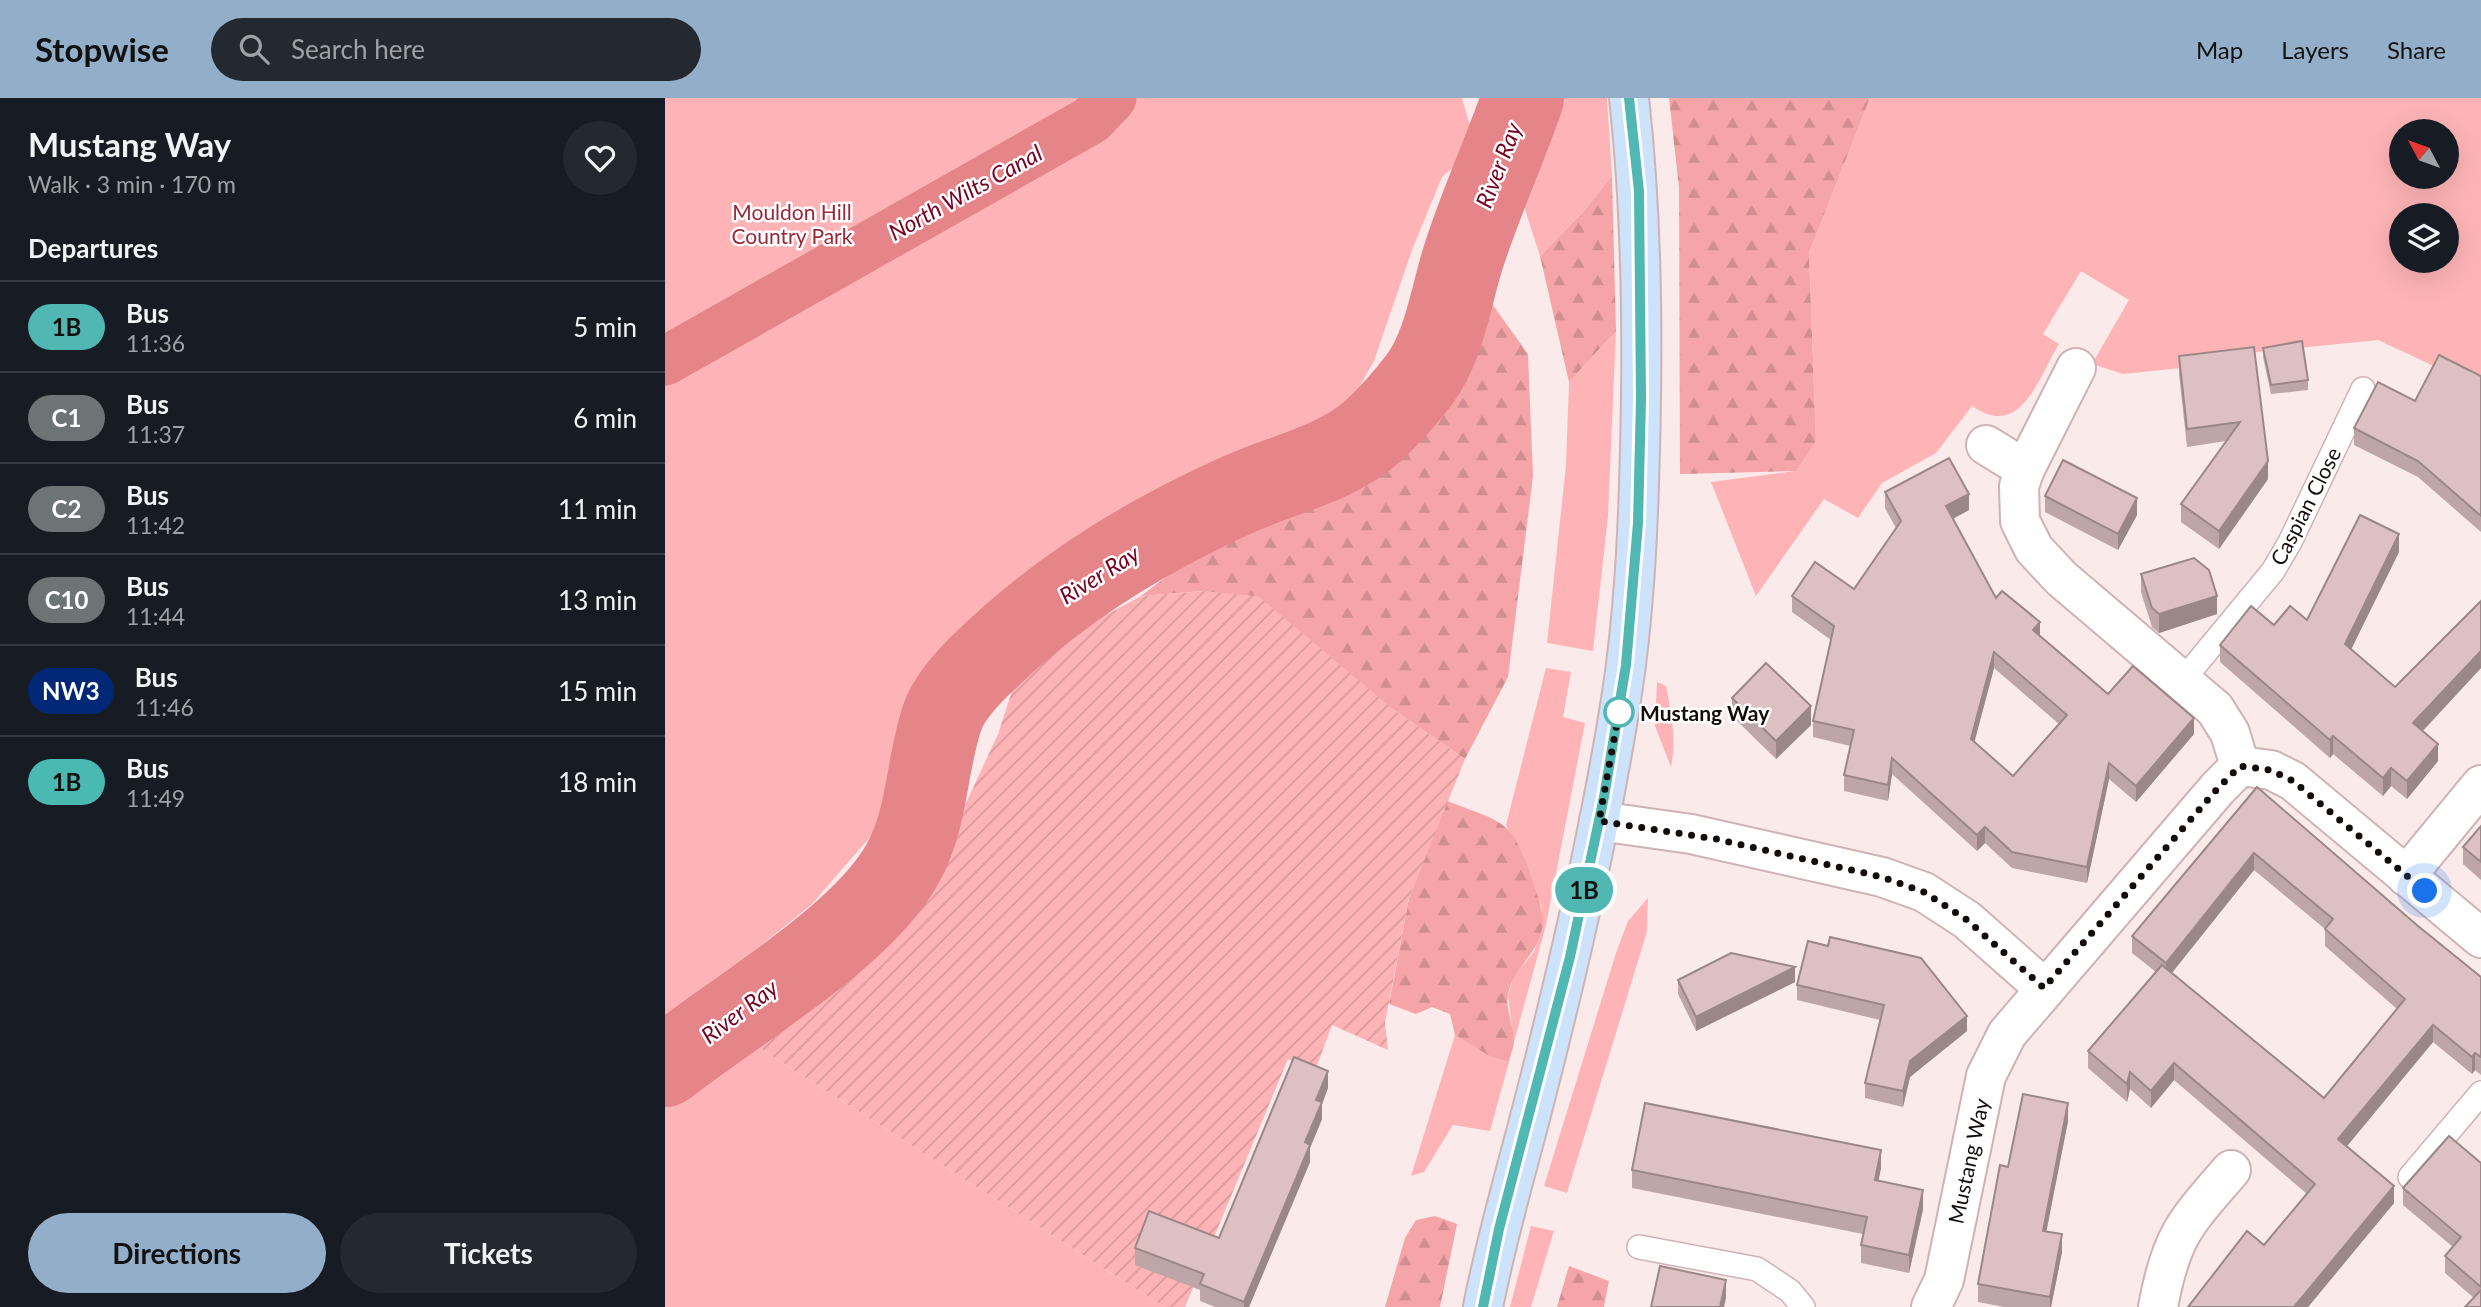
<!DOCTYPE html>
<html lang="en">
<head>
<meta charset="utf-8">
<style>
  :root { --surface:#171b24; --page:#242831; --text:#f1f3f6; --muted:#9ea1a6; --line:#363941; --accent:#92aec8 }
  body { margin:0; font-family:Lato,sans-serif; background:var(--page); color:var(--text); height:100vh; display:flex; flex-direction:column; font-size:26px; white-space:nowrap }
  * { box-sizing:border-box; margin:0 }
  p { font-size:23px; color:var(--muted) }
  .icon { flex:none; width:38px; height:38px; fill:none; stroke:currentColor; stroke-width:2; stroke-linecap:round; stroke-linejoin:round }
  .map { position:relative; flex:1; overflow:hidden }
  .panel { display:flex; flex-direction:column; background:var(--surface); width:665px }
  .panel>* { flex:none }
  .badge { padding:0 14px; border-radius:23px; font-size:24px; line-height:46px }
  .needle { width:46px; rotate:311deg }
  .tools { position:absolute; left:1724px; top:21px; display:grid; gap:14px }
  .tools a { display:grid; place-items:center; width:70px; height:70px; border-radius:50%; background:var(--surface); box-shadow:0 7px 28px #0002; font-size:35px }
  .you { position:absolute; width:35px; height:35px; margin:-18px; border:5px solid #fff; border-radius:50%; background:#1a73e8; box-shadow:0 0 0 10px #1a73e833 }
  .map>.badge { position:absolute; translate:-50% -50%; box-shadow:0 0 0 4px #fff }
  h2 { padding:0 28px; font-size:26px; line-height:63px }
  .round { display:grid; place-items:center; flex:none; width:74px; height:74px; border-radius:37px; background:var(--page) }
  .head { display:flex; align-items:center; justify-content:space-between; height:119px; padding:0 28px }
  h1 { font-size:33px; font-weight:700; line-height:52px }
  .button { display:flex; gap:14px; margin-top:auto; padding:14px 28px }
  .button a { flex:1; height:80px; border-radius:42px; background:var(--accent); color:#111; font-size:28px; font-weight:700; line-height:80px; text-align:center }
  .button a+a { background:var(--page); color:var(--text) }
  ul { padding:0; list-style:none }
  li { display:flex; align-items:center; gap:21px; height:91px; padding:0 28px; border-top:2px solid var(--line) }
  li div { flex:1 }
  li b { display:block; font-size:26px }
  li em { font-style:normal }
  li .badge { min-width:77px; font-weight:700; text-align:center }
  header { display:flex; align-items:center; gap:42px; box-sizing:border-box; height:98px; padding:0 35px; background:var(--accent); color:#111 }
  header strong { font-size:33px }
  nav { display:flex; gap:38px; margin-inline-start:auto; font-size:24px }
  .search { width:490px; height:63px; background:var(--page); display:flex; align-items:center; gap:18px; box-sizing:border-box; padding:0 24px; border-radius:38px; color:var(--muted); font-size:26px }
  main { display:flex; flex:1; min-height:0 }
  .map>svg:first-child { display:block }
</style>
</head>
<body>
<header>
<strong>Stopwise</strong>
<div class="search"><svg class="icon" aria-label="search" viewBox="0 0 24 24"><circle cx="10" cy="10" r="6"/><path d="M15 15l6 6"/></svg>Search here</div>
<nav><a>Map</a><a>Layers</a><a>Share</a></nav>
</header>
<main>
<section class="panel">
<div class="head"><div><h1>Mustang Way</h1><p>Walk · 3 min · 170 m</p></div><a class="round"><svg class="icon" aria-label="heart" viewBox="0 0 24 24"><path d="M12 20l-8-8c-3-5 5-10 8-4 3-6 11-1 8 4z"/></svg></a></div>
<h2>Departures</h2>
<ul>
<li><span class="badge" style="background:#50b7b3;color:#111">1B</span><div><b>Bus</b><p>11:36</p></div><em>5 min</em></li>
<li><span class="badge" style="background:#6c7476;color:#fff">C1</span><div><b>Bus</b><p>11:37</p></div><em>6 min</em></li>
<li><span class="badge" style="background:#6c7476;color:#fff">C2</span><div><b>Bus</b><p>11:42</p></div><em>11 min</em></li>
<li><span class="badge" style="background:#6c7476;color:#fff">C10</span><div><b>Bus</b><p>11:44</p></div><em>13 min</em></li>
<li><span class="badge" style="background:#002877;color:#fff">NW3</span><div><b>Bus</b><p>11:46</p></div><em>15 min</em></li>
<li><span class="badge" style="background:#49b9b2;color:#111">1B</span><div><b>Bus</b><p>11:49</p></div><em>18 min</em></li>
</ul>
<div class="button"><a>Directions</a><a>Tickets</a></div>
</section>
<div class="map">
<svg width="1816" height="1209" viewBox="0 0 1816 1209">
  <defs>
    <pattern id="forest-firs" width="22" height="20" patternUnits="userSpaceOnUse" patternTransform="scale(1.75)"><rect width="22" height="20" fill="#f5a5a8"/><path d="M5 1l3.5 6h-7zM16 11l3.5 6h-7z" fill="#d18d8f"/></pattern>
    <pattern id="garden-furrows" width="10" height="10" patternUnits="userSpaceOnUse" patternTransform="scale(1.75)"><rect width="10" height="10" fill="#feb4b6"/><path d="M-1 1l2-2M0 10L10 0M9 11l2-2" fill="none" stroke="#d9999b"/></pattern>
  </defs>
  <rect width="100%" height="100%" fill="#fbeaea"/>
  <g fill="#feb4b6" fill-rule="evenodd">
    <path d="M0,0H797L813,56L799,60L777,79L747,152L709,263L679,316L635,346L568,374L377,472L289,557L237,641L212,731L146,807L0,925Z"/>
    <path d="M824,0H942L947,78L918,114L875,158Z"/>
    <path d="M1205,0H1816V290L1713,242L1572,256L1545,267L1458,276L1427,266L1464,202L1416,173L1378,236L1394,246C1372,282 1356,342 1307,308L1271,355L1217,385L1193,420L1159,401L1091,498L1046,384L1130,373L1151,343L1144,155ZM1736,33H1782V79H1736ZM1736,117H1782V163H1736Z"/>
    <path d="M951,233L943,418L928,553L882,545L901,367L904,284Z"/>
    <path d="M881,570L906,574L898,619L920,625L881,827L849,944L843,898L849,877L869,854L877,830V809L841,727Z"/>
    <path d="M992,584L1001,588C1006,615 1012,641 1006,669L990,628Z"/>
    <path d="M983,800L982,833L973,863L902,1095L879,1088L951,855L963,823Z"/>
    <path d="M790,937L826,959L844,964L825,1033L788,1027L759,1074L746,1078Z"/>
    <path d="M80,941L499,1209H0V996Z"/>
    <path d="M866,1128L889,1133L866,1209H845Z"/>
  </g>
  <g fill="url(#forest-firs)">
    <path d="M1004,0H1205L1144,155L1151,343L1131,373L1015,376L1014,89Z"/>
    <path d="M947,78L951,233L904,284L875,158L918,114Z"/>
    <path d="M820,196L863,256L868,378L843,579L800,661L729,612L538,493L476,498L565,430L717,302Z"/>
    <path d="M782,703C842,726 847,721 868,784C873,800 880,814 877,831C872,857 848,870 843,896C840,912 849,927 849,943C849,950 845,957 844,964L826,959L790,937L785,916L767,909L751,916L724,906L744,800Z"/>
    <path d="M770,1118L792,1126L775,1209H720L740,1140L751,1122Z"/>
    <path d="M904,1168L944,1183L939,1209H892Z"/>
  </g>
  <path fill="url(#garden-furrows)" d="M538,493L593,498L729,612L800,661L744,800L720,925L723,952L667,927L650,973L623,961L520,1209H499L80,941L177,861L245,799L295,718L333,636L347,593L376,558L410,534L476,498Z"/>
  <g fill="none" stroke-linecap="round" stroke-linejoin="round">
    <path stroke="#e5858a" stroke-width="49" d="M0,263L426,22L447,0"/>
    <path stroke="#e5858a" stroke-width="82" d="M0,968C68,914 198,839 238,765C263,720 261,668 277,620C284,599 306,576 322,561C376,509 439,465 505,430C529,417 554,405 579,394C621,376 674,364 708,333C724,318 741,299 754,282C781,246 786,195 800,154C817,102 840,52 858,0"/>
    <g stroke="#cfb3b4" stroke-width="26">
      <g id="service">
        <path d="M1518,582L1608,473L1625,444L1698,291"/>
        <path d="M1745,1079L1816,995"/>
        <path d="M974,1149L1092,1171L1125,1193L1138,1209"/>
      </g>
    </g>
    <g stroke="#cfb3b4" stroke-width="42">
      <g id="minor">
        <path d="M1411,270L1360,371L1354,388L1355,423L1369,451L1396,480L1550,611L1565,635L1575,668"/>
        <path d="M1321,347L1360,371"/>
        <path d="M934,723L1026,736L1217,779L1259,794L1302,822L1379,890"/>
        <path d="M1741,778L1816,687"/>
        <path d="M1266,1209L1279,1182L1321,978L1342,936L1553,690L1575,668L1606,672L1628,683L1816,840"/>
        <path d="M1493,1209C1506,1138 1520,1125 1566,1072"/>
      </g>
    </g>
    <g stroke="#cfb3b4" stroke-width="42">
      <path id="secondary" d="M818,1209C831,1142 850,1078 867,1012C902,877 934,740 956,602C969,519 973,435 975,351C978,233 977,117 964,0"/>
    </g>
    <use href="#service" stroke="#fff" stroke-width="23"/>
    <use href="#minor" stroke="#fff" stroke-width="38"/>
    <use href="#secondary" stroke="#cce3fb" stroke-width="38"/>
  </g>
  <g fill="#bea6a7" fill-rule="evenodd">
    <path d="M1589,249L1603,381L1554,451L1516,424V406L1561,343L1522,349L1514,276V258Z"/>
    <path d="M1598,250L1643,282V292L1606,296L1598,259Z"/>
    <path d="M1816,278V434L1753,379L1689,347V330L1750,303Z"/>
    <path d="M1220,394L1304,412L1288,421L1331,500L1443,596L1529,636L1471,704L1444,681L1422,785L1347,770L1320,745L1312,753L1227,676L1223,703L1179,693V677L1185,648L1148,639V623L1166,542L1127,514V498L1189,491L1231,430L1220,410ZM1329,570L1394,626L1348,678L1309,644Z"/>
    <path d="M1380,398L1472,417L1453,452L1380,414Z"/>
    <path d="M1734,454L1686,551L1730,589L1816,570L1758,633L1773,663L1742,701L1726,688L1718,698L1668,656L1665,660L1555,564V547L1609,527L1642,522Z"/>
    <path d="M1476,476L1552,516L1494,535L1487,529L1476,494Z"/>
    <path d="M1067,600L1146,627L1111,661L1067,618Z"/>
    <path d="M1592,689L1753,828L1816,879V977L1810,972L1807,976L1768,944L1682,1048L1729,1105L1643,1209H1523L1599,1147L1642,1096L1509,982L1486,1010L1465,991L1462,1004L1423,970V953L1491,874L1467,855V838ZM1589,772L1660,831V848L1732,911L1659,1000L1507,875Z"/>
    <path d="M1816,728V782L1798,766V749Z"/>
    <path d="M1143,843L1302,933L1245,979L1238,1009L1200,1000V985L1215,922L1132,902V887Z"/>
    <path d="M1013,882L1130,884L1031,933L1013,896Z"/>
    <path d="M663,990L657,1006V1021L645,1050V1064L584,1209H550L535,1203V1192L470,1167V1150L554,1140Z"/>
    <path d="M1403,1023L1381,1133L1397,1154L1386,1209H1339L1313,1204V1186L1343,1069Z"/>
    <path d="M1816,1065V1209L1809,1200L1780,1175V1158L1788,1149L1738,1107V1090Z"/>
    <path d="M1216,1070L1213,1083L1258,1111L1244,1175L1196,1165V1147L1198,1136L967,1090V1072Z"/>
  </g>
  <g fill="#9b8788">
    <path d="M1603,363V381L1554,451V433Z"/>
    <path d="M1304,396V412L1281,424V408Z"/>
    <path d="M1472,400V417L1453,452V436Z"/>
    <path d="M1734,436V454L1680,564V546Z"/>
    <path d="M1552,498V516L1494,535V516Z"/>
    <path d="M1375,524V540L1368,532Z"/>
    <path d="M1816,553V570L1748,643V625Z"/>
    <path d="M1329,554V570L1306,657V641Z"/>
    <path d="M1146,608V627L1111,661V643Z"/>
    <path d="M1529,620V636L1471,704V688Z"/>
    <path d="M1668,638V656L1665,660V642Z"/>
    <path d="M1773,646V663L1742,701V683Z"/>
    <path d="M1227,660V676L1223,703V687Z"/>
    <path d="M1444,665V681L1422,785V769Z"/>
    <path d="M1726,670V688L1718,698V680Z"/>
    <path d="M1320,729V745L1312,753V737Z"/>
    <path d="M1589,755V772L1501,882V865Z"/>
    <path d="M1130,869V884L1031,933V919Z"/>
    <path d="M1302,918V933L1245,979L1238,1009V993L1245,963Z"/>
    <path d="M1768,927V944L1673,1059V1041Z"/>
    <path d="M1810,955V972L1807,976V959Z"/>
    <path d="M1509,965V982L1486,1010V993Z"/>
    <path d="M663,973V990L657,1006V1021L645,1050V1064L584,1209H579V1204L640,1044L651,1002Z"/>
    <path d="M1465,974V991L1462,1004V986Z"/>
    <path d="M1403,1005V1023L1378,1151V1133Z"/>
    <path d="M1216,1052V1070L1210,1100V1082Z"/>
    <path d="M1729,1088V1105L1643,1209H1629Z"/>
    <path d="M1258,1092V1111L1244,1175V1157Z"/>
    <path d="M1397,1136V1154L1386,1209H1385V1199Z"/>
    <path d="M1061,1182V1200L1059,1209H1055Z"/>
  </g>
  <g fill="#ddc1c2" stroke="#9b8788" stroke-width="2" fill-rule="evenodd">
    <path d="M1637,243L1643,282L1606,287L1598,250Z"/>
    <path d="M1589,249L1603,363L1554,433L1516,406L1575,324L1522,331L1514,258Z"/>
    <path d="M1774,257L1816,278V418L1753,363L1689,330L1713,284L1750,303Z"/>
    <path d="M1284,360L1304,396L1281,408L1331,500L1337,493L1375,524L1368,532L1443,596L1468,568L1529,620L1471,688L1444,665L1422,769L1347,754L1320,729L1312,737L1227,660L1223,687L1179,677L1189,632L1148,623L1169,528L1127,498L1150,464L1189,491L1236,423L1220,394ZM1329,554L1402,617L1348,678L1306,641Z"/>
    <path d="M1398,362L1472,400L1453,436L1380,398Z"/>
    <path d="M1695,417L1734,436L1680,546L1730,589L1816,503V553L1748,625L1773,646L1742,683L1726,670L1718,680L1668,638L1665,642L1555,547L1586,508L1609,527L1625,508L1642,522Z"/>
    <path d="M1529,460L1544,472L1552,498L1494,516L1487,510L1476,476Z"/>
    <path d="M1101,565L1146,608L1111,643L1067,600Z"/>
    <path d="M1592,689L1753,828L1816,879V959L1810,955L1807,959L1768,927L1673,1041L1729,1088L1629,1209H1523L1582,1133L1599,1147L1650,1086L1509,965L1486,993L1465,974L1462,986L1423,953L1497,867L1659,1000L1740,901L1660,831L1668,821L1589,755L1501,865L1467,838Z"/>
    <path d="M1816,728V764L1798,749Z"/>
    <path d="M1165,839L1256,860L1302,918L1245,963L1238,993L1200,985L1219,907L1132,887L1143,843L1163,848Z"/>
    <path d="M1066,855L1130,869L1031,919L1013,882Z"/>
    <path d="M629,959L663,973L651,1002L657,1004L640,1044L645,1047L579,1204L535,1186L539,1176L470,1150L484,1113L554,1140Z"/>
    <path d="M1358,996L1403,1005L1378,1133L1397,1136L1385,1199L1313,1186L1335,1067L1343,1069Z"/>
    <path d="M980,1005L1216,1052L1210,1082L1258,1092L1244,1157L1196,1147L1202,1119L967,1072Z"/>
    <path d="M1784,1038L1816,1065V1189L1780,1158L1796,1139L1738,1090Z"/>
    <path d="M995,1168L1061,1182L1055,1209H986Z"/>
    <path d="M1816,1192V1209H1800Z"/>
  </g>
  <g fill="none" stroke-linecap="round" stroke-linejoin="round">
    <g stroke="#fff" stroke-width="16">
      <path id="line" d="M818,1209L834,1131L905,859L939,699L961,567L973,425L976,301L974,93L964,0"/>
    </g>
    <use href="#line" stroke="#50b7b3" stroke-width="10"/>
    <path stroke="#140b0b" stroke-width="7" stroke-dasharray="0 12.6" d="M954,614L956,603L934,723L1051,741L1217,779L1259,794L1302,822L1379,890L1553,690L1575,668L1605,672L1628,683L1760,793"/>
  </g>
  <circle fill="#fff" stroke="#50b7b3" stroke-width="3.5" cx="954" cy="614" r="14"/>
  <g text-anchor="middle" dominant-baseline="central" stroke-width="5" stroke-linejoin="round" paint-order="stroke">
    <g font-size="21" fill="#992839" stroke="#fff">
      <text x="127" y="113">Mouldon Hill<tspan x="127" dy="24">Country Park</tspan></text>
    </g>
    <g font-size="21" fill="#140b0b" stroke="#fff">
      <text transform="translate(1640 408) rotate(-63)">Caspian Close</text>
      <text transform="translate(1303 1063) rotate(-78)">Mustang Way</text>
    </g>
    <g font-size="21" font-weight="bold" fill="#140b0b" stroke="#fff" text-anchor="start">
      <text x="975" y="614">Mustang Way</text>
    </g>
    <g font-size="23" font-style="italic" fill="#790020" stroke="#fff">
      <text transform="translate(833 67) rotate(-69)">River Ray</text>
      <text transform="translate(300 94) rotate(-29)">North Wilts Canal</text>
      <text transform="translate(434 476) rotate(-32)">River Ray</text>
      <text transform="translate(74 913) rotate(-37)">River Ray</text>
    </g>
  </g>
</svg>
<div class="tools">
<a><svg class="needle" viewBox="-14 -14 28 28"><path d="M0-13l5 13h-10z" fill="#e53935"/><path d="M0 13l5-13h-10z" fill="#9ea1a6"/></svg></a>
<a><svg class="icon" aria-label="layers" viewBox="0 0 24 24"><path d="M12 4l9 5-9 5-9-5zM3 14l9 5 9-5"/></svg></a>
</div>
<div class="you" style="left:1760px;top:793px"></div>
<b class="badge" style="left:919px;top:792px;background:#50b7b3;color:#111">1B</b>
</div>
</main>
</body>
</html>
